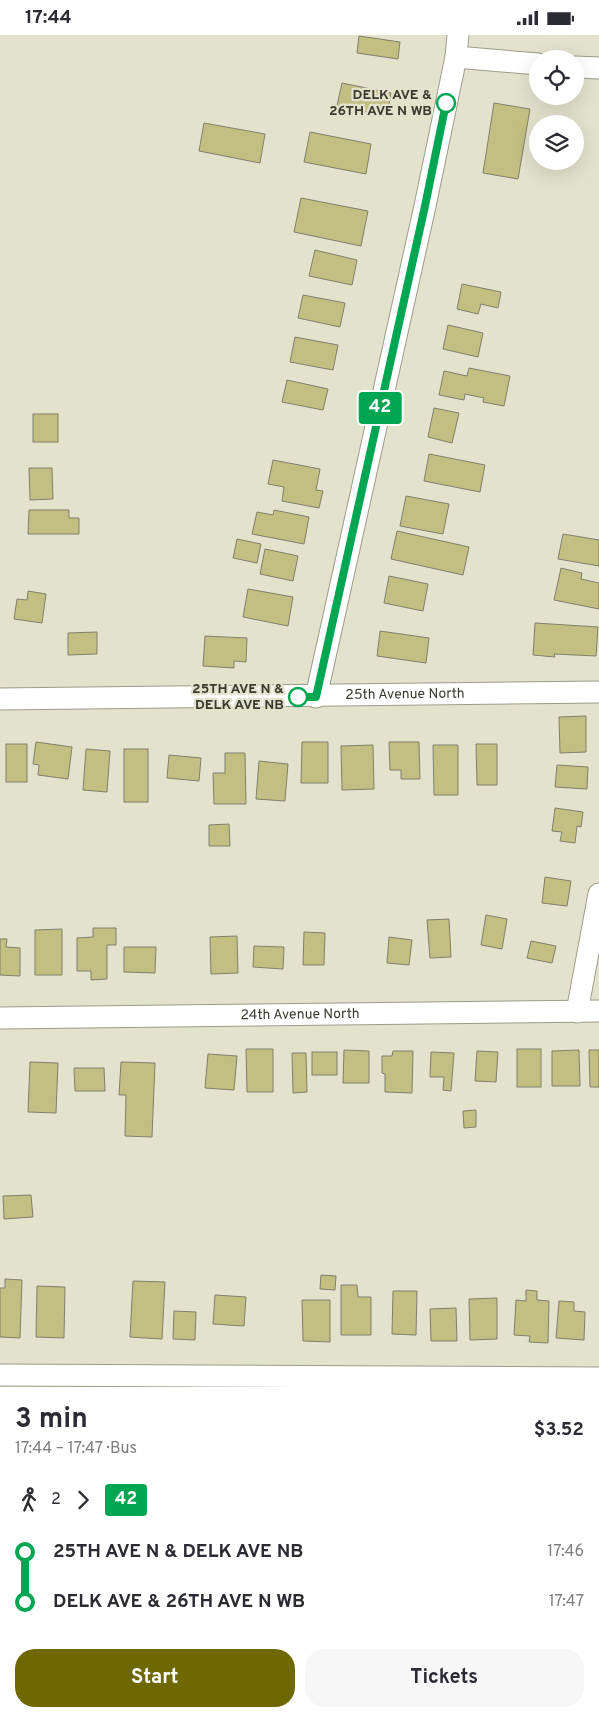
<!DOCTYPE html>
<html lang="en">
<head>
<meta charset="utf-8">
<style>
  :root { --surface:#fff; --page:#f7f7f7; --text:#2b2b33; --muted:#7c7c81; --accent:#6f6700 }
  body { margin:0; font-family:Overpass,sans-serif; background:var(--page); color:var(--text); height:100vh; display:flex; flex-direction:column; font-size:19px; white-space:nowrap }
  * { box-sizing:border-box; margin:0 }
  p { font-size:16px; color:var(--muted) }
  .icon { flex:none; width:28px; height:28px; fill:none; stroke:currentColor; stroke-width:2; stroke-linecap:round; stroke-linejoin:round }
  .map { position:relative; height:1352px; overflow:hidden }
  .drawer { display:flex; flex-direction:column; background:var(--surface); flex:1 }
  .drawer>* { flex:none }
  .badge { padding:0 10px; border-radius:4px; font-size:18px; line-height:32px }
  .tools { position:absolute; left:529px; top:15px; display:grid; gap:10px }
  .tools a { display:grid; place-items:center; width:55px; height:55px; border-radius:50%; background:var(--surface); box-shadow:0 5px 20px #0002; font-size:25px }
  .map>.badge { position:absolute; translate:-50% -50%; box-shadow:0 0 0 2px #fff }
  .legs { display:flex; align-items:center; gap:8px; height:55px; padding:0 15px; font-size:16px }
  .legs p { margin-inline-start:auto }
  .headline { display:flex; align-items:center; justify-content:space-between; height:85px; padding:0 15px }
  h1 { font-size:28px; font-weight:700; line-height:38px }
  .cta { display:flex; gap:10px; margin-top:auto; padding:10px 15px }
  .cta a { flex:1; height:58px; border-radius:20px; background:var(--accent); color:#fff; font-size:20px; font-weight:700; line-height:58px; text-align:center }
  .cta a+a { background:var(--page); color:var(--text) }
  ul { padding:0 15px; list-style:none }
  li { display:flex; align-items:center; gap:18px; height:50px; font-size:19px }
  li i { display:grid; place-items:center; width:8px; height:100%; margin:0 6px; background:currentColor }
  li i::after { content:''; width:12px; height:12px; margin:-6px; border:4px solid; border-radius:50%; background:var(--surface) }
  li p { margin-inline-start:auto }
  li:first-child i { background:linear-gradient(#0000 50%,currentColor 0) }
  li:last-child i { background:linear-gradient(currentColor 50%,#0000 0) }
  .status { display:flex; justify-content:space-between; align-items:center; height:35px; padding:0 25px; background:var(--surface); direction:ltr }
  .status svg { height:14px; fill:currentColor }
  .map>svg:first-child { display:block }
</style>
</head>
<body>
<div class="status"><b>17:44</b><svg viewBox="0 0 49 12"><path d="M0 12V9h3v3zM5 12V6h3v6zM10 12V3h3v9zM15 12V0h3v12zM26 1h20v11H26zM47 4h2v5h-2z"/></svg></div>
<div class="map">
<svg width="599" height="1352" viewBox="0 0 599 1352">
  <rect width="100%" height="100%" fill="#e3e2cd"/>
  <g fill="#c3be81" stroke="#81806c">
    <path d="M359,1L400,7L398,24L357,18Z"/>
    <path d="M342,48L391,58L387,81L337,71Z"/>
    <path d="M494,68L530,74L518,144L483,138Z"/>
    <path d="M204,88L265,99L260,128L199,116Z"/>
    <path d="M310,97L371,109L366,139L304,127Z"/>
    <path d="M301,163L368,176L361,211L294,197Z"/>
    <path d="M315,215L357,225L352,250L309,241Z"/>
    <path d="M462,249L501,257L498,273L481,269L478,279L457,274Z"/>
    <path d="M303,260L345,268L340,292L298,283Z"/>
    <path d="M448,290L483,298L478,322L443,314Z"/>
    <path d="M295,302L338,310L333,335L290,327Z"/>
    <path d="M469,333L510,341L504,371L483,367L484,363L465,359L464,365L439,360L444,336L467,341Z"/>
    <path d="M287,345L328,354L323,375L282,367Z"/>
    <path d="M434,373L459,378L452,408L428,402Z"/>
    <rect x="33" y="379" width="25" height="28"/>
    <path d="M429,419L485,430L480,457L424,446Z"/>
    <path d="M273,425L320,434L316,455L323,456L319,473L282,466L284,452L268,449Z"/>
    <path d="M29,433H52L53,464L30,465Z"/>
    <path d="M406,461L449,469L443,499L400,491Z"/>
    <path d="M29,475H69V483H79V499H28Z"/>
    <path d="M274,475L309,482L304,509L252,499L257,477L273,480Z"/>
    <path d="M397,496L469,512L463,540L391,524Z"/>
    <path d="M563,499L599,505V531L558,524Z"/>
    <path d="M237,504L261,509L257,528L233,523Z"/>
    <path d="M265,514L298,521L293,546L260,539Z"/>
    <path d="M561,533L582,538L581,544L599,548V574L554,565Z"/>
    <path d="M389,541L428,549L423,576L384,568Z"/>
    <path d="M248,554L293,562L288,591L243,582Z"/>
    <path d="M28,556L46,559L42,588L14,584L17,564L27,565Z"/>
    <path d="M535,588L598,592L596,621L554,619L555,622L533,620Z"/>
    <path d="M380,596L429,603L426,628L377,621Z"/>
    <path d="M97,597V619L68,620V598Z"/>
    <path d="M205,601L247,603L246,627L234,626V633L203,631Z"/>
    <path d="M586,681V717L560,718L559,682Z"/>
    <path d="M36,707L72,712L68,744L38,740L39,730L33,729Z"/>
    <path d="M302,707H328V748H301Z"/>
    <path d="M389,707H419L420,744H401V735H390Z"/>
    <rect x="6" y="709" width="21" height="38"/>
    <path d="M476,709H497V750H477Z"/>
    <path d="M373,710L374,754L342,755L341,711Z"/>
    <path d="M433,710H458V760H434Z"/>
    <path d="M86,714L110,716L107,757L83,755Z"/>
    <rect x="124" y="714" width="24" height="53"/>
    <path d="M225,718H245L246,769H214L213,738H225Z"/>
    <path d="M169,720L201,723L199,746L167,743Z"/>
    <path d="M259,726L288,729L285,766L256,764Z"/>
    <path d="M557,730L588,732L587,754L555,752Z"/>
    <path d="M555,773L583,777L581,792L577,791L575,808L560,806L562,797L552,796Z"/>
    <path d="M229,789L230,811H209V790Z"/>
    <path d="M545,842L571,846L567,871L542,868Z"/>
    <path d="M486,880L507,884L502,914L481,910Z"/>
    <path d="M449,884L451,922L430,923L427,885Z"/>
    <path d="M93,893H116V910H107V944L91,945V936H77V903L93,902Z"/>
    <path d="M62,894V940H35V895Z"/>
    <path d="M304,897L325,898L324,930H303Z"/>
    <path d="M237,901L238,938L211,939L210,902Z"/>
    <path d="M389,902L412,905L409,930L387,928Z"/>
    <path d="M0,904H7L6,912L20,913V941L0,940Z"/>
    <path d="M531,906L556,911L552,928L527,923Z"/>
    <path d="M254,911L284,912L283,934L253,932Z"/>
    <path d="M124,912H156L155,938L124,937Z"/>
    <path d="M246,1014H273V1057H247Z"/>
    <rect x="517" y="1014" width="24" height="38"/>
    <path d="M344,1015L369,1016V1048H343Z"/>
    <path d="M579,1015L580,1051H552V1016Z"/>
    <path d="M589,1015H599V1052H590Z"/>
    <path d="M393,1016H413L412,1058L385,1057V1039L382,1038V1021H392Z"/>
    <path d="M477,1016L498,1017L496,1047L475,1046Z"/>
    <rect x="312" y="1017" width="25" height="23"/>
    <path d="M431,1017L454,1018L451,1056L443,1055L444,1042H430Z"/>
    <path d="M292,1018H306L307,1057L293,1058Z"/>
    <path d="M208,1019L237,1021L234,1055L205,1053Z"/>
    <path d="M30,1027L58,1028L56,1078L28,1077Z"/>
    <path d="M121,1027L155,1028L152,1102L125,1101L126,1060H119Z"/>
    <path d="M74,1033H104L105,1056H75Z"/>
    <path d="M476,1075V1092L464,1093L463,1076Z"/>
    <path d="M31,1160L33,1182L4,1184L3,1161Z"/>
    <path d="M321,1240L336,1241L335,1255L320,1254Z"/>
    <path d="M5,1244L22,1245L20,1303L0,1302V1253H5Z"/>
    <path d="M133,1246L165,1247L162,1304L130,1302Z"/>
    <path d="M341,1250H357L358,1262H371V1300H341Z"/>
    <path d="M37,1251L65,1252L64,1303L36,1302Z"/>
    <path d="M526,1255L537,1256V1265L549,1266L548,1308L529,1307L530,1301L514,1300L516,1265L526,1266Z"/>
    <path d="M393,1256H417L416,1300L392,1299Z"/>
    <path d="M215,1260L246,1262L244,1291L213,1289Z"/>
    <path d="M497,1263V1304L470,1305L469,1264Z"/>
    <path d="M302,1265H330V1307L303,1306Z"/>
    <path d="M559,1266L574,1267V1276L585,1277L584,1305L556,1303Z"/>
    <path d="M456,1273L457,1306H431L430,1274Z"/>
    <path d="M174,1276L196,1277L195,1305L173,1304Z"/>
  </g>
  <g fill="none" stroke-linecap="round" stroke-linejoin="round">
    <g stroke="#9d9c88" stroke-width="23">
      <g id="street">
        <path d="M456,22L538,29"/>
        <path d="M575,32L599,33"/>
        <path d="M316,662L425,171L456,22L458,0"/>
        <path id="s1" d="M0,664L599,657"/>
        <path d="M577,977L599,859"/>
        <path id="s2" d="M0,983L599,976"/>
        <path d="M0,1340L599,1343"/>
      </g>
    </g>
    <use href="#street" stroke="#fff" stroke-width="21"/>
  </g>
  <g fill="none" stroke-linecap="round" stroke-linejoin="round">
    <g stroke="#fff" stroke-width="11">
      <path id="line-1" d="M298,662H316L425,171L446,68"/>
    </g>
    <use href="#line-1" stroke="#00a651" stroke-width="8"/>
  </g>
  <g fill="#fff" stroke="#00a651" stroke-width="2.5">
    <circle cx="446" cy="68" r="9"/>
    <circle cx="298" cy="662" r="9"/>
  </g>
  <g text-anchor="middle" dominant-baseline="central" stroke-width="4.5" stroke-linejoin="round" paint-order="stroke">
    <g font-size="14" font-weight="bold" fill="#3a3a31" stroke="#e3e2cd" text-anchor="end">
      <text x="432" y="60">DELK AVE &amp;<tspan x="432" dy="16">26TH AVE N WB</tspan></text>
      <text x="284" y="654">25TH AVE N &amp;<tspan x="284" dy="16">DELK AVE NB</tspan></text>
    </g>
    <g font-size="14" fill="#3a3a31" stroke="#e3e2cd">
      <text stroke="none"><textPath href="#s1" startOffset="405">25th Avenue North</textPath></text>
      <text stroke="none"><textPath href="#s2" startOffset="300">24th Avenue North</textPath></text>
    </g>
  </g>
</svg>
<div class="tools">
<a><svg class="icon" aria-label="locate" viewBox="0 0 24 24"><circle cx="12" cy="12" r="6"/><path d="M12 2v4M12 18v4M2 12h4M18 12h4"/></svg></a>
<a><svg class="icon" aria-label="layers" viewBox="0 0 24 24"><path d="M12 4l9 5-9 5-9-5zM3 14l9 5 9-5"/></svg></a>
</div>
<b class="badge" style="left:380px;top:373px;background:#00a651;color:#fff">42</b>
</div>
<section class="drawer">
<div class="headline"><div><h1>3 min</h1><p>17:44 – 17:47 · Bus</p></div><b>$3.52</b></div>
<div class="legs"><svg class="icon" aria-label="walk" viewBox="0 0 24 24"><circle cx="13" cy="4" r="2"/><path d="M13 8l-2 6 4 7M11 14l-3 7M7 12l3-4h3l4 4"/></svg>2<svg class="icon" aria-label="forward" viewBox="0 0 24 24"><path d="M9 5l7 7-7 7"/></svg><b class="badge" style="background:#00a651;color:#fff">42</b></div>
<ul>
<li><i style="color:#00a651"></i><b>25TH AVE N &amp; DELK AVE NB</b><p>17:46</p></li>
<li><i style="color:#00a651"></i><b>DELK AVE &amp; 26TH AVE N WB</b><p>17:47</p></li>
</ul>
<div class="cta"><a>Start</a><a>Tickets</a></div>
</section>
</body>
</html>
